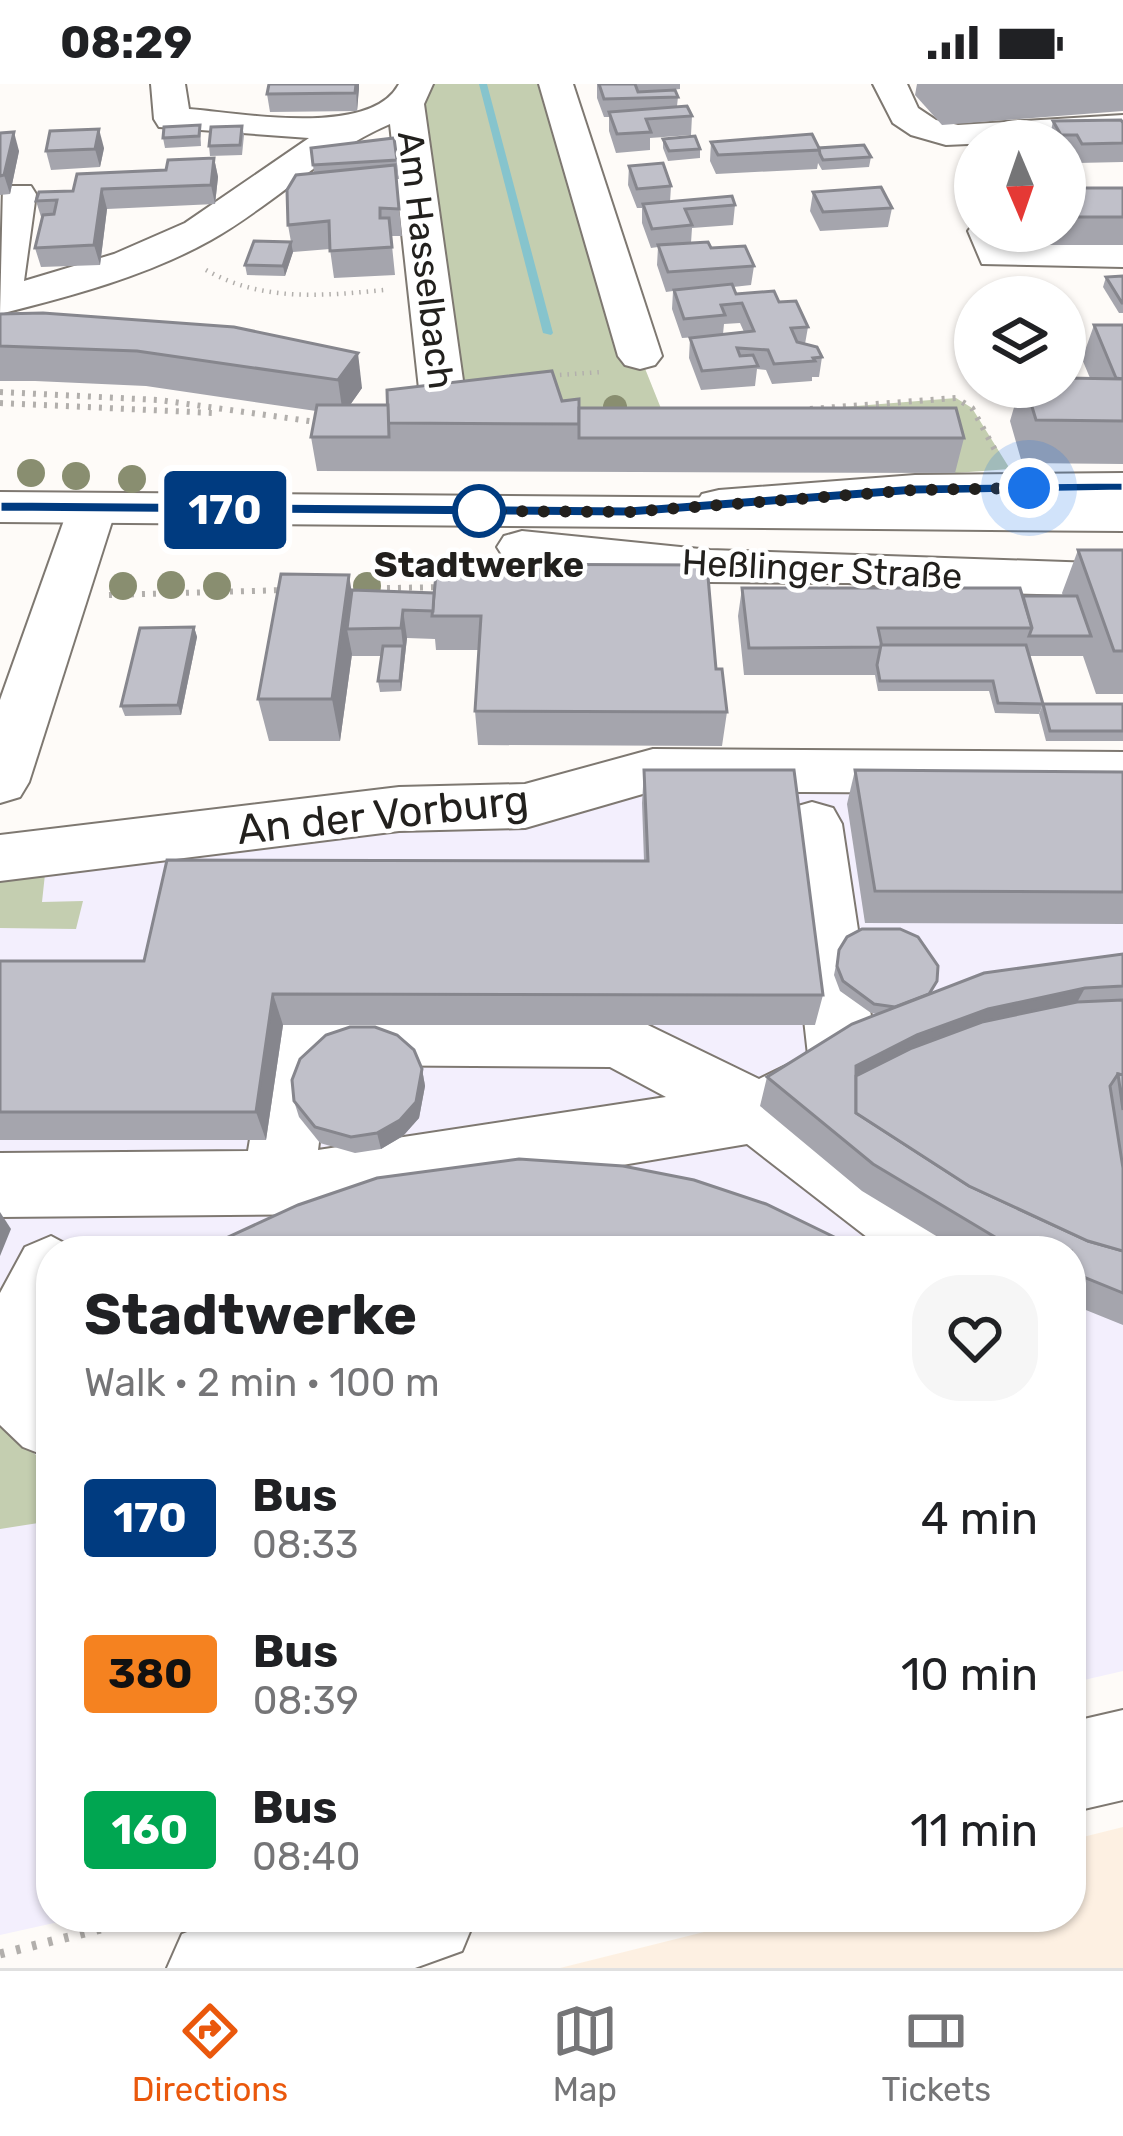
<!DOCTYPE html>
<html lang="en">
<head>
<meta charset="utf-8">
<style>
  :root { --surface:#fff; --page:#f6f6f6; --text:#202124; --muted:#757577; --line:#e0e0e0; --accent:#ea580c }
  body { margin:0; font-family:Rubik,sans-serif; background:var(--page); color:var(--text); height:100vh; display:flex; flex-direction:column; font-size:45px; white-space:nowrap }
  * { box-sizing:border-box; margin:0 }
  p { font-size:39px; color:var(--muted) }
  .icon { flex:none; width:66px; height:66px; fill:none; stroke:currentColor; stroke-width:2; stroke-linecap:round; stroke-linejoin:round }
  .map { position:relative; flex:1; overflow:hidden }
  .drawer { position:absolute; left:36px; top:1152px; width:1050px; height:696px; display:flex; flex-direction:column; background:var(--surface); border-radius:48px; box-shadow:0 3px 9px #0004 }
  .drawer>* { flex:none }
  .badge { padding:0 24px; border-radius:9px; font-size:42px; line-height:78px }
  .needle { width:78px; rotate:178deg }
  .fabs { position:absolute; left:954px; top:36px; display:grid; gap:24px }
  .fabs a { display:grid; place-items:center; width:132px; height:132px; border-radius:50%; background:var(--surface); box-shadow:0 3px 9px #0004; font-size:60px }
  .you { position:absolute; width:60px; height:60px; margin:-30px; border:9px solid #fff; border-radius:50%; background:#1a73e8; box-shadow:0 0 0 18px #1a73e833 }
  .map>.badge { position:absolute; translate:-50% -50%; box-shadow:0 0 0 6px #fff }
  .round { display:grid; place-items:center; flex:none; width:126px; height:126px; border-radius:48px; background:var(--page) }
  .overview { display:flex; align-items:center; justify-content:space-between; height:204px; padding:0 48px }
  h1 { font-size:57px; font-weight:700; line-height:90px }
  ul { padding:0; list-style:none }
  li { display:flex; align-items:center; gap:36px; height:156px; padding:0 48px }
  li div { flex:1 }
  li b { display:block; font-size:45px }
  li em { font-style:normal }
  li .badge { min-width:132px; font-weight:700; text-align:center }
  .status { display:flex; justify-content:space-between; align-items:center; height:84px; padding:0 60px; background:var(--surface); direction:ltr }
  .status svg { height:33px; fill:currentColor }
  .menu { display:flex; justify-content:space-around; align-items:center; height:168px; border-top:3px solid var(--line); background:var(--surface); font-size:33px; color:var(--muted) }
  .menu a { display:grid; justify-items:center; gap:6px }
  .menu .current { color:var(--accent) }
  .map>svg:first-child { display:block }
</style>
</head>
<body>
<div class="status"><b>08:29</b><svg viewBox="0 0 49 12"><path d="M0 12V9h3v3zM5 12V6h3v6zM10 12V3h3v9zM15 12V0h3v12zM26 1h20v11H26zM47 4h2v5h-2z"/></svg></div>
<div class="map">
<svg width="1123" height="1884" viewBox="0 0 1123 1884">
  <rect width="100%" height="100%" fill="#fefbf8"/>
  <path fill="#f3effd" d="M656,707L1123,710V1587L1071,1599V1167H51V1833H81L0,1851V788L373,746L540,741Z"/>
  <path fill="#fdf0e2" d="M1123,1743V1884H560L764,1833H1071V1756Z"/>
  <g fill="#c4ceb0">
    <path d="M412,0H556L640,272L666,337L956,314L972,324L1010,385L955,389L947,360L564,364L555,333L433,349Z"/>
    <path d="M45,790L42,818L83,817L76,845L0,844V796Z"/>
    <path d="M0,1340L51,1384V1437L0,1445Z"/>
  </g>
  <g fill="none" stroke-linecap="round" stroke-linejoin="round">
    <path fill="#86c4cd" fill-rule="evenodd" d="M479,0H487L553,249L551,251L543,249Z"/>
    <g stroke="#7e7871" stroke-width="4">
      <g id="minor">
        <path d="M151,0H185L189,25C240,29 371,54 399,0H433L424,20L468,332L461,342L445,346L429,342L422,332L390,40C324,68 273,121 211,156C147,192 71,212 0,230L3,102H31L36,110L24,197L114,170L185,139L309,54L159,43L154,35Z"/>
        <path d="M539,0H573L662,272L655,281L640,285L625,281L618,272Z"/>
        <path d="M873,0H907L918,24L936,36L958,41L1123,31V53L946,61L911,51L893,39Z"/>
        <path d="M975,138V147H1008L1012,159H1123V183L982,180L968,147Z"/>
        <path d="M1123,389V419L915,421L719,436L702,432L695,421L702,410L719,406L915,391Z"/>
        <path d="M92,410L109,414L116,425L29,698L20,713L0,719V616L68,425L75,414Z"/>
        <path d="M522,447L710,466L1123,480V512L955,508L848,499L710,498L504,474L497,463L504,452Z"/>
        <path d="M653,665L1123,668V710L653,707L525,744L399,747L0,797V751L399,703L525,700Z"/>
        <path d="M812,718L833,724L842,740L879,985L869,1005L816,1032L968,1143L979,1167H885L747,1060L332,1130L0,1133V1069L248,1067L267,953L277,933L300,925L619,927L759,995L808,971L782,740L791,724ZM329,981L610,983L666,1013L318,1066Z"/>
        <path d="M51,1152L79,1167H51V1266L45,1278L51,1283V1374L23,1363L0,1341V1209L25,1163Z"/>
        <path d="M1123,1626V1716L1071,1728V1638Z"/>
        <path d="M226,1833H476L462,1867L415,1884H167L182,1850Z"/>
      </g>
    </g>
    <g stroke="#7e7871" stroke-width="4">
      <path id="major" d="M0,408L1123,417V447L0,438Z"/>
    </g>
    <g stroke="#b2afac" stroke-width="4.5" stroke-dasharray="1.5 6" stroke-linecap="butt">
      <path d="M206,186C262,218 322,212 384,206"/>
      <path d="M545,292L601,288"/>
    </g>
    <g stroke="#b2afac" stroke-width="6" stroke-dasharray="3 8" stroke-linecap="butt">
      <path d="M0,308L159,316L323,339"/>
      <path d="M0,319L214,329"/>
      <path d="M810,325L956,314L972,324L995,366"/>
      <path d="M343,505L442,503"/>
      <path d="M109,511L286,506"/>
    </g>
    <path stroke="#b2afac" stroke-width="9" stroke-dasharray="4.5 12" stroke-linecap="butt" d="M0,1870L149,1833"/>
    <use href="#minor" fill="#fff" fill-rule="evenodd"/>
    <use href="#major" fill="#fff" fill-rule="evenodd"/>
  </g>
  <g fill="#898e70">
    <circle cx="615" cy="323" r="12"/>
    <circle cx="31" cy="389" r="14"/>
    <circle cx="76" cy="392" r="14"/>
    <circle cx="132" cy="395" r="14"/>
    <circle cx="171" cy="501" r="14"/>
    <circle cx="123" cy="502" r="14"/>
    <circle cx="217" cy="502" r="14"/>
    <circle cx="367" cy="502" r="14"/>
  </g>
  <g fill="#a5a5ad" fill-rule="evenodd">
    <path d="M269,0H359L357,27L270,28L267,10Z"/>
    <path d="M597,0H680V5L670,6L678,13L677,22L692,32L691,51L650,54V66L616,69L609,47V33H604L597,14Z"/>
    <path d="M917,0H1123V27L942,41L915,11Z"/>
    <path d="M1053,37L1123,39V78L1077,79L1072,70H1065V57H1049Z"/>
    <path d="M200,41L201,62L165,64L163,54Z"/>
    <path d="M242,42L244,51L242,71L210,72L209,62Z"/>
    <path d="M0,49L19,67L10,110L0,111Z"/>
    <path d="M394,54L399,95H396L402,152H391L395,191L334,194L330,165L293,168L285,192L247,191L245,181L291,158L288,141L314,89L311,64Z"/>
    <path d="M663,55L700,65V74L668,77L663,64Z"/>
    <path d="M711,58L819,64L871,73L869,83L822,86L818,79L817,85L716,90L710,77Z"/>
    <path d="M104,64L100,83L51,86L46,67Z"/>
    <path d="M214,74L218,93L215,120L107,125L100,181L41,183L35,164L42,136L36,117L73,107Z"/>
    <path d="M629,82L671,102L670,118L735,121L733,141L692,144L691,159L711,164L754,182L751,201L733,203L736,210L779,218L808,243L805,260L822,273L819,293H812V297L772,300L766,286L757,285L755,302L701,306L689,274L690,254L697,253L682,254L672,225L673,207L666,208L657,181L658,163L651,164L642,139V124H637L628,101ZM740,239L744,248L723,250L724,240Z"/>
    <path d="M1065,104H1123V161H998L993,147H1065Z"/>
    <path d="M813,108L892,124L888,143L820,147L810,127Z"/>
    <path d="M1123,192V229H1119L1103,203L1106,193Z"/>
    <path d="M0,230L234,243L362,304L350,321L562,317L579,324L964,354L955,389L317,387L311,353L316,327L146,302L35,297H0Z"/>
    <path d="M1094,241H1123V380L1022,379L1010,337L1020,303H1065L1090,294L1082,275Z"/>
    <path d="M1078,466H1123V610H1096L1083,572H1029L1043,620L1039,630L995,629L989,607H878L875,591H744L738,532L742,504L1063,512L1062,509Z"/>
    <path d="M352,506L434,509L716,585L727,628L722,662L478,661L475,627L479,566H436L435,555L407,554L401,607L380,608L378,597L382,572H352V570L340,657H269L258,615Z"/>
    <path d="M194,543L197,553L181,631L125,632L121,622Z"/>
    <path d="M1043,620H1123V657H1046L1039,630Z"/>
    <path d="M644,686L823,911L815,941H283L266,1056H0V877H144L644,777L642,719Z"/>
    <path d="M855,686L1123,688V840L865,839L847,720Z"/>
    <path d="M839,866L932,909L1123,870V1241L1071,1220V1167H961L862,1107L760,1022L767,993L878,930L871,929L840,907L834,891Z"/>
    <path d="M422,985L425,1002L419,1034L403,1052L381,1065L355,1069L320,1059L299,1033L294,1017Z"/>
  </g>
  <g fill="#86868d">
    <path d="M356,0H359V5L357,27Z"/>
    <path d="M99,45L104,64L100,83L95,65Z"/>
    <path d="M14,48L19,67L10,110L4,91Z"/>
    <path d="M214,74L218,93L215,120L211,101Z"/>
    <path d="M102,105L107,125L100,181L94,161Z"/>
    <path d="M291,158L293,168L285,192L283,182Z"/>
    <path d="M358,269L362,304L343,331L338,296Z"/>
    <path d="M349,491L356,534L347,545L352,570L340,657L332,615Z"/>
    <path d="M403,526L407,554L401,607L400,597L403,562L401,544Z"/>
    <path d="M194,543L197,553L181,631L178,621Z"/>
    <path d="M1085,904L1068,935L851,1008L856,982L917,951L988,925Z"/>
    <path d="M273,910L283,941L266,1056L256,1028Z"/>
    <path d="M422,985L425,1002L419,1034L403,1052L381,1065L377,1049Z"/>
    <path d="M0,1128L11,1145L0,1172Z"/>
  </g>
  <g fill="#c0c0c9" stroke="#86868d" stroke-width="3">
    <path d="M269,0H356L355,9L267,10Z"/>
    <path d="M599,0H635L638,8L675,6L678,13L604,15Z"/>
    <path d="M687,22L692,32L646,35L651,48L617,50L609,28Z"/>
    <path d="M1121,36L1123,39V59L1082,60L1077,51H1061L1053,37Z"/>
    <path d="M200,41L199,52L163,54L164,43Z"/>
    <path d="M242,42L240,61L209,62L211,43Z"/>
    <path d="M99,45L95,65L46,67L50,47Z"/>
    <path d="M14,48L4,91L0,92V49Z"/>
    <path d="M812,50L820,66L718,71L711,58Z"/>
    <path d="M695,52L700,65L669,67L663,55Z"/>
    <path d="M394,54L397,76L313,81L311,64Z"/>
    <path d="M864,61L871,73L823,76L820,70L819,64Z"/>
    <path d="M214,74L211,101L102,105L94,161L35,164L43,131L54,130L57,116L36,117L39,108L73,107L77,90L166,86L168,76Z"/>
    <path d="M663,79L671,102L637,105L629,82Z"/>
    <path d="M395,81L399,125L380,124V134H389L392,163L330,167L329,137L288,141L287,106L296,91Z"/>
    <path d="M881,103L892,124L823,128L813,108Z"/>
    <rect x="1065" y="104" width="58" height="29"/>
    <path d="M732,112L735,121L685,125L692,141L652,145L643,120Z"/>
    <path d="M254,157L291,158L283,182L245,181Z"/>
    <path d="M708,158L711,164L745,162L754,182L668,188L658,161Z"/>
    <path d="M1123,192V219H1122L1106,193Z"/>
    <path d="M732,200L736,210L774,207L779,218L796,217L808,243L791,244L797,258L817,263L822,273L813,274L815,277L774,280L768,266L737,264L740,272L753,271L758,282L702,287L690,254L754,247L742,219L721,221L725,231L684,235L674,206Z"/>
    <path d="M43,229L234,243L358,269L338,296L137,267L0,262V230Z"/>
    <path d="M1094,241H1123V295L1116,294Z"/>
    <path d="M552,287L562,317L579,315V340L388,339L387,306Z"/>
    <path d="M1065,294L1123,295V337L1036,336L1026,303H1065Z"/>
    <path d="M317,321H388L389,353H311Z"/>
    <path d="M579,324H956L964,354H579Z"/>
    <path d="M1078,466H1123V567H1114Z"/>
    <path d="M437,480L707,481L716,585H722L727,628L475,627L481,532H432Z"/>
    <path d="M281,490L349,491L332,615H258Z"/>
    <path d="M742,504H1020L1032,544H878L882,563L749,564Z"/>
    <path d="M352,506L434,509L433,527L403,526L401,544L347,545Z"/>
    <path d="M1023,512H1077L1091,552H1029L1032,544Z"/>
    <path d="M194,543L178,621L121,622L140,544Z"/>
    <path d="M881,561H1026L1043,620L998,619L993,597H880L877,581Z"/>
    <path d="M383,562H403L400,597H378Z"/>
    <path d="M1043,620H1123V647H1050Z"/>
    <path d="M644,686H794L823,911L273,910L256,1028H0V877H144L167,776L648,777Z"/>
    <path d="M855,686L1123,688V808L875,807Z"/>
    <path d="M862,845H900L918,853L938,882L937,897L929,910L895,923L874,920L843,897L837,882L839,866L847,853Z"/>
    <path d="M1123,870V902L1085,904L988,925L917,951L856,982V1029L969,1102L1088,1157L1123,1167V1209L1071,1188V1167H1019L1015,1165L873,1080L767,993L852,940L984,889Z"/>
    <path d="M1123,916V991L1118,990L1110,1002L1123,1084V1167L1088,1157L969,1102L856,1029V992L912,964L982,938L1077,918Z"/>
    <path d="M350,943H375L397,951L414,966L422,985L416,1018L400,1036L377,1049L351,1053L315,1043L294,1017L292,996L300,975L326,951Z"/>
    <path d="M1118,990L1123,991V1026Z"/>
    <path d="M519,1075L623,1082L694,1096L766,1120L863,1167H201L213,1160L298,1121L377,1094Z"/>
  </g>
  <path fill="#003b80" stroke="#fff" stroke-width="3" d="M1123,398V407L915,411L629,433L0,428V417L629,422L915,400Z"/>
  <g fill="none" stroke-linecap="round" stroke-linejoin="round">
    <path stroke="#22201d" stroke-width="12" stroke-dasharray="0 21.6" d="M479,427L629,428L915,406L1029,404"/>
  </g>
  <circle fill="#fff" stroke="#003b80" stroke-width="6" cx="479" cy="427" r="24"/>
  <g text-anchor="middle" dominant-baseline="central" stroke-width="9" stroke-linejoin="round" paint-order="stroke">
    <g font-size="36" fill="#22201d" stroke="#fff">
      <text transform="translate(426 176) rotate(83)">Am Hasselbach</text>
      <text transform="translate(822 485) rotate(3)">Heßlinger Straße</text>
    </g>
    <g font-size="36" font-weight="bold" fill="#22201d" stroke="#fff">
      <text x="479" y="480">Stadtwerke</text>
    </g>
    <g font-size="42" fill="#22201d" stroke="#fff">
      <text transform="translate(383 731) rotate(-6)">An der Vorburg</text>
    </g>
  </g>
</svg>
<div class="fabs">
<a><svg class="needle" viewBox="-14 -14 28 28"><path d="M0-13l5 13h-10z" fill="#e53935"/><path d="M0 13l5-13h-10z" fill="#757577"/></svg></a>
<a><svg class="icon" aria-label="layers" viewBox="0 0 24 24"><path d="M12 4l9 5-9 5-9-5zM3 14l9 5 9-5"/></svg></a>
</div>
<div class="you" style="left:1029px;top:404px"></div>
<b class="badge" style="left:225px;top:426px;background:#003b80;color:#fff">170</b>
<section class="drawer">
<div class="overview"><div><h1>Stadtwerke</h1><p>Walk · 2 min · 100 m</p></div><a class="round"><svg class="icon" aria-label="heart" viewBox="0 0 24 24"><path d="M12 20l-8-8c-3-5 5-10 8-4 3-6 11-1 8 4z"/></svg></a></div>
<ul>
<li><span class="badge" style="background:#003b80;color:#fff">170</span><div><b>Bus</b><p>08:33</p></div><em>4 min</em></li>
<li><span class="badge" style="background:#f58220;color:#111">380</span><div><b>Bus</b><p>08:39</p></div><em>10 min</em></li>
<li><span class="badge" style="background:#00a651;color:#fff">160</span><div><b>Bus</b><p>08:40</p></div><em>11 min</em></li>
</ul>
</section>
</div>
<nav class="menu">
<a class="current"><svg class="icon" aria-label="directions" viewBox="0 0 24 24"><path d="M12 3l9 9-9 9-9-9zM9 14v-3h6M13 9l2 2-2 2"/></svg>Directions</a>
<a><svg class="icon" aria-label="map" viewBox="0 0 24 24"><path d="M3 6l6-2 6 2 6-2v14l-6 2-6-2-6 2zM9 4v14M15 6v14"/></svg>Map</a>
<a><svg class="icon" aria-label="tickets" viewBox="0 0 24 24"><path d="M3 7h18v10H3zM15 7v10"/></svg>Tickets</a>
</nav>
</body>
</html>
